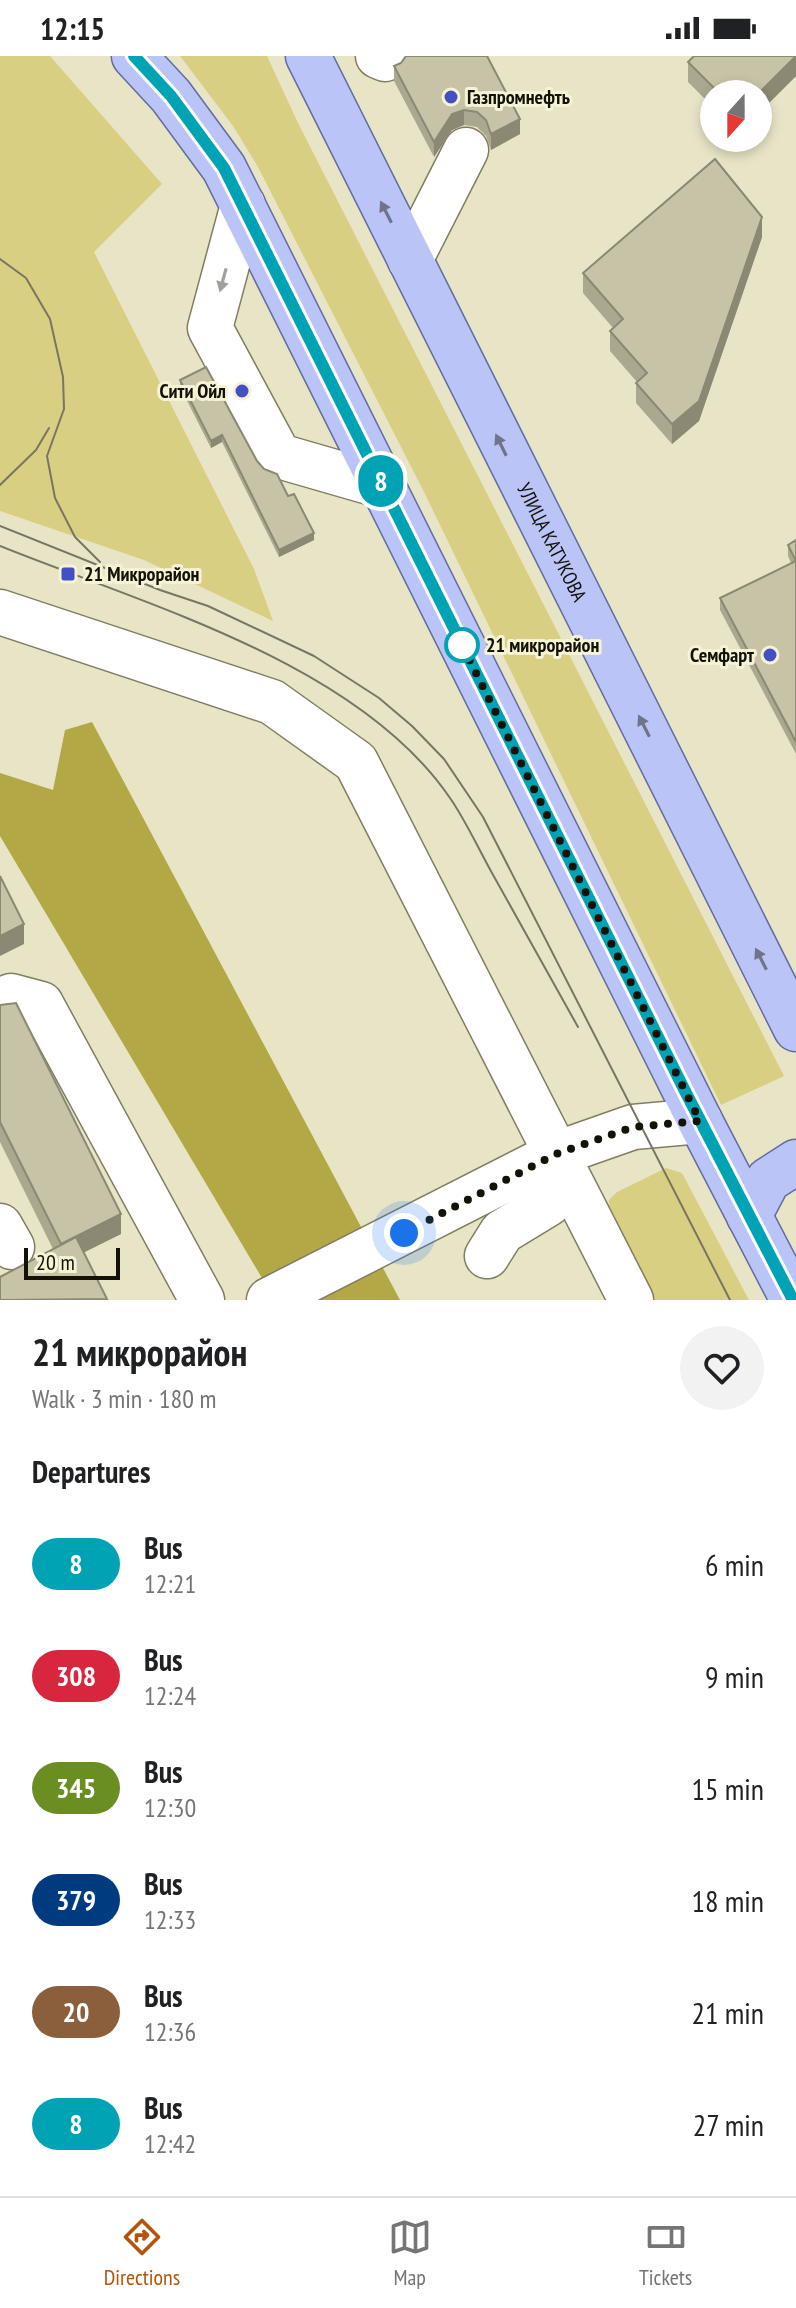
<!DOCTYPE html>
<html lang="en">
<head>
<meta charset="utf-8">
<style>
  :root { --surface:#fff; --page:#f2f2f2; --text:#202124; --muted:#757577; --line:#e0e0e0; --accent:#b45309 }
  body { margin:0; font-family:"PT Sans Narrow",sans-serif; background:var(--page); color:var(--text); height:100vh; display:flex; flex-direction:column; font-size:30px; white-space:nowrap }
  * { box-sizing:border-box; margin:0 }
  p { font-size:26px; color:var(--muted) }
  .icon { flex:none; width:44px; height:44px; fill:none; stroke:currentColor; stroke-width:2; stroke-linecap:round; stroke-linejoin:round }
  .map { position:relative; height:1244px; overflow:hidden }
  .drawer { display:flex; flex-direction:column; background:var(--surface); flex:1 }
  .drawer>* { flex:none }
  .badge { padding:0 16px; border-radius:26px; font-size:28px; line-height:52px }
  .needle { width:52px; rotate:201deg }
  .buttons { position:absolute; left:700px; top:24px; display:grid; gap:16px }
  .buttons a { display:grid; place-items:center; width:72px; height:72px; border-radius:50%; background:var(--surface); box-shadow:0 4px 12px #0003; font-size:40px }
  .scale { position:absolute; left:24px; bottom:20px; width:96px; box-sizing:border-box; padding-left:8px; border:4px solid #131207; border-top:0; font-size:22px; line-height:28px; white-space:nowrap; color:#131207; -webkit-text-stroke:6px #f5f3d4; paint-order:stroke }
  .you { position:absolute; width:40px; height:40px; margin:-20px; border:6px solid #fff; border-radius:50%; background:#1a73e8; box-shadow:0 0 0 12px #1a73e833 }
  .map>.badge { position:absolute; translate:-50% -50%; box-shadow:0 0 0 4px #fff }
  h2 { padding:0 32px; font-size:30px; line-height:72px }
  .round { display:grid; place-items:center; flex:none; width:84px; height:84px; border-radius:42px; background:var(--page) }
  .headline { display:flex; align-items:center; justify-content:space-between; height:136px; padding:0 32px }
  h1 { font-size:38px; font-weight:800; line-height:60px }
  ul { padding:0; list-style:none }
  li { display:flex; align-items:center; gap:24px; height:112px; padding:0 32px }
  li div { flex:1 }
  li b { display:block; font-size:30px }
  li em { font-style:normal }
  li .badge { min-width:88px; font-weight:700; text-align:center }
  .status { display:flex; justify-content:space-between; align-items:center; height:56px; padding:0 40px; background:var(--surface); direction:ltr }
  .status svg { height:22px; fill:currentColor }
  .tabs { display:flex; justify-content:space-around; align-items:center; height:112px; border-top:2px solid var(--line); background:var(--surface); font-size:22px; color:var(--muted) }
  .tabs a { display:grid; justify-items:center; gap:4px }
  .tabs .active { color:var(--accent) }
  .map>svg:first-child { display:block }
</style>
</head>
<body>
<div class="status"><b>12:15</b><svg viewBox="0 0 49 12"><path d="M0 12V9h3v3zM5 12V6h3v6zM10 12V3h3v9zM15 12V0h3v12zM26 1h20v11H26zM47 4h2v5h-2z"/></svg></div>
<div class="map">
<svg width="796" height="1244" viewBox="0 0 796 1244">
  <rect width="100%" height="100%" fill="#e8e5c7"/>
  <g fill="#d8cf83">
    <path d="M0,0H50L162,128L94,196L254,513L273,565L144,504L0,455Z"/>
    <path d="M180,0H267L298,67L784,1020L721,1049L424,436L258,111L233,70Z"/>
    <path d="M666,1112L682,1117L749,1244H649L607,1162L609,1144L617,1136Z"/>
  </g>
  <path fill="#b2a845" d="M92,666L400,1244H275L0,780V717L53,734L65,674Z"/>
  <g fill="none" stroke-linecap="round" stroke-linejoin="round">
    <g stroke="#807d61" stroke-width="47">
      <g id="minor">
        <path d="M378,0L385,3"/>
        <path d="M243,149L210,272L279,400L383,430"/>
        <path d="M410,204L466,94"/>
        <path d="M0,556L272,646L356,706L631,1244"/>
        <path d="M0,945L11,940L41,948L202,1244"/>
        <path d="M0,1170L12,1191"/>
        <path d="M487,1200L502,1176L548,1148L556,1098"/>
        <path d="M269,1244L556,1098L633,1071L700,1065"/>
      </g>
    </g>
    <g stroke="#626c9f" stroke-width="47">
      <g id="major">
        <path d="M134,0L171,40L224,112L700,1065L793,1244"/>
        <path id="s1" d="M308,0L796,973"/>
        <path d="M749,1160L768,1124L796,1106"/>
      </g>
    </g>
    <use href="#minor" stroke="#fff" stroke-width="44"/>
    <use href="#major" stroke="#bac4f7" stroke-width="44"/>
    <g stroke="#787662" stroke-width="2">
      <path d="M0,203L26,222L50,263L63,321L64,353L47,400L55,442L75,481L100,506"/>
      <path d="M0,429L36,394L49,372"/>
      <path d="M0,470L160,534L208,550L314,600L379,642L412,670L444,703L483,761L730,1244"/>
      <path d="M0,490C146,549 358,607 450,742C466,765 478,792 492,817C520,868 549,919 578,971"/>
    </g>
  </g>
  <g fill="#aaa88f">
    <path d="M796,0V20L758,58V38H714V52L688,26V6Z"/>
    <path d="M401,7L520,78L491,94L486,80L477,71L464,69L452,74L434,101L394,25V10Z"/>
    <path d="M762,181L699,365L672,388L636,347V327L637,326L610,295V275L613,272L583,237V217Z"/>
    <path d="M180,324L257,405L288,440L314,484L279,501L222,386L211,392L180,331Z"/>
    <path d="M796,484V698L720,554V542L791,507L788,500V489Z"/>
    <path d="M0,949L121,1178L83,1196L107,1244L53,1193L0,1086Z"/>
  </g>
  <g fill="#8b8874">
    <path d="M796,0V20L758,58V38Z"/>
    <path d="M464,54V69L452,74L434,101V86L452,58Z"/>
    <path d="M520,63V78L491,94V78Z"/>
    <path d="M762,161V181L699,365L672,388V368Z"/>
    <path d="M222,379V386L211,392V385Z"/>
    <path d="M314,477V484L279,501V494Z"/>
    <path d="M24,868V888L0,900V880Z"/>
    <path d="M121,1158V1178L61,1208V1188Z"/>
  </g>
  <g fill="#c6c3a6" stroke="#8b8874" stroke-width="2">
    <path d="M406,0H487L520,63L491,78L486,64L477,56L464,54L452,58L434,86L394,10L401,7Z"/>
    <path d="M694,0H796L758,38H720L688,6Z"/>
    <path d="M715,103L762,161L699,345L672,368L636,327L647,317L610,275L623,263L583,217Z"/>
    <path d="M206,311L257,405L264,413L277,418L288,440L294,438L314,477L279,494L222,379L211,385L180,324Z"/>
    <path d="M796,484V686L720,542L796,505L788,489Z"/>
    <path d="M0,820L24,868L0,880Z"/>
    <path d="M16,947L121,1158L61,1188L0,1066V949Z"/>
    <path d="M76,1181L107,1243L0,1244V1221Z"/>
  </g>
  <defs><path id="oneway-solid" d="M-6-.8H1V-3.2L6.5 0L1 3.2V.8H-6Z" transform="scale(2)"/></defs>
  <g fill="#6f748b">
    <use href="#oneway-solid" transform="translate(386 156) rotate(-117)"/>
    <use href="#oneway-solid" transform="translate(501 389) rotate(-116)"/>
    <use href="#oneway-solid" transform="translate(644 670) rotate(-117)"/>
    <use href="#oneway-solid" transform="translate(761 903) rotate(-117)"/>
  </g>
  <use fill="#a1a09c" href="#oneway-solid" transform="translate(223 224) rotate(105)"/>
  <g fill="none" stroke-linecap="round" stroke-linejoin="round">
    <g stroke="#fff" stroke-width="18">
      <path id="line" d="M134,0L171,40L224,112L686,1037L793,1244"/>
    </g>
    <use href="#line" stroke="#00a3b4" stroke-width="12"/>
    <path stroke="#131207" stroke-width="8" stroke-dasharray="0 14.4" d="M404,1177L556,1098L633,1071L700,1065L462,589"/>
  </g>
  <g fill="#444fc3" stroke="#f5f3d4" stroke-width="3">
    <circle cx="451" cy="41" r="8"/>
    <circle cx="242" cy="335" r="8"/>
    <rect x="60" y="510" width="16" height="16" rx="4"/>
    <circle cx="770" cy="599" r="8"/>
  </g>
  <circle fill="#fff" stroke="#00a3b4" stroke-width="4" cx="462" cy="589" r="16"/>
  <g text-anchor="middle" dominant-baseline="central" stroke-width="6" stroke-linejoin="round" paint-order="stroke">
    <g font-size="20" font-weight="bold" fill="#131207" stroke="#f5f3d4" text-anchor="start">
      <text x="467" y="41">Газпромнефть</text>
      <text x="226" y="335" text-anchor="end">Сити Ойл</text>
      <text x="84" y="518">21 Микрорайон</text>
      <text x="754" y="599" text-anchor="end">Семфарт</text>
    </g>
    <g font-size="20" fill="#131207" stroke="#f5f3d4">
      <text stroke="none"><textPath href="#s1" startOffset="544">УЛИЦА КАТУКОВА</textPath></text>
    </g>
    <g font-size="20" font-weight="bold" fill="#131207" stroke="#f5f3d4" text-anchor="start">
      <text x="486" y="589">21 микрорайон</text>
    </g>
  </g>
</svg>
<div class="buttons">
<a><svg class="needle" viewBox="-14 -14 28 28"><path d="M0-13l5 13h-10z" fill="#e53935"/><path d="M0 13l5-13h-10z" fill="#757577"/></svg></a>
</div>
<div class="scale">20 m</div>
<div class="you" style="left:404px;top:1177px"></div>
<b class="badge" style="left:381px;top:425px;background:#00a3b4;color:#fff">8</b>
</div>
<section class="drawer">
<div class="headline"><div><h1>21 микрорайон</h1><p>Walk · 3 min · 180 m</p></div><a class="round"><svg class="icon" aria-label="heart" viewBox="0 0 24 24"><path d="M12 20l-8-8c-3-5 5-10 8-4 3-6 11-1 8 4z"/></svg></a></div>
<h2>Departures</h2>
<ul>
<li><span class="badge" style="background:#00a3b4;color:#fff">8</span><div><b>Bus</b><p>12:21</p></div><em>6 min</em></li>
<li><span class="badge" style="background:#d7263d;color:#fff">308</span><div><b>Bus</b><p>12:24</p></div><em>9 min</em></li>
<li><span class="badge" style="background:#6b8e23;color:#fff">345</span><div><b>Bus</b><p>12:30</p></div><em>15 min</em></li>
<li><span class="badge" style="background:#003b80;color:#fff">379</span><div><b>Bus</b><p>12:33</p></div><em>18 min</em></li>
<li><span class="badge" style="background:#8b5e3c;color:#fff">20</span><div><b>Bus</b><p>12:36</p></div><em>21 min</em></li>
<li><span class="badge" style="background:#00a3b4;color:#fff">8</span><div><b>Bus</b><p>12:42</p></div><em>27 min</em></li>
</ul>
</section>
<nav class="tabs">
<a class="active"><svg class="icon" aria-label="directions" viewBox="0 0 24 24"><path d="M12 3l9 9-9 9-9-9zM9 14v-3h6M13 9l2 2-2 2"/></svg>Directions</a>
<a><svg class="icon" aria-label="map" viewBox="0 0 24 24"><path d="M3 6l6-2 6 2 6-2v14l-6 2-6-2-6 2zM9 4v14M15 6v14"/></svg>Map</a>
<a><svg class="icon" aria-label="tickets" viewBox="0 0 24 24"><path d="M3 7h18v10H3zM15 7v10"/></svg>Tickets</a>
</nav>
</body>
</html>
